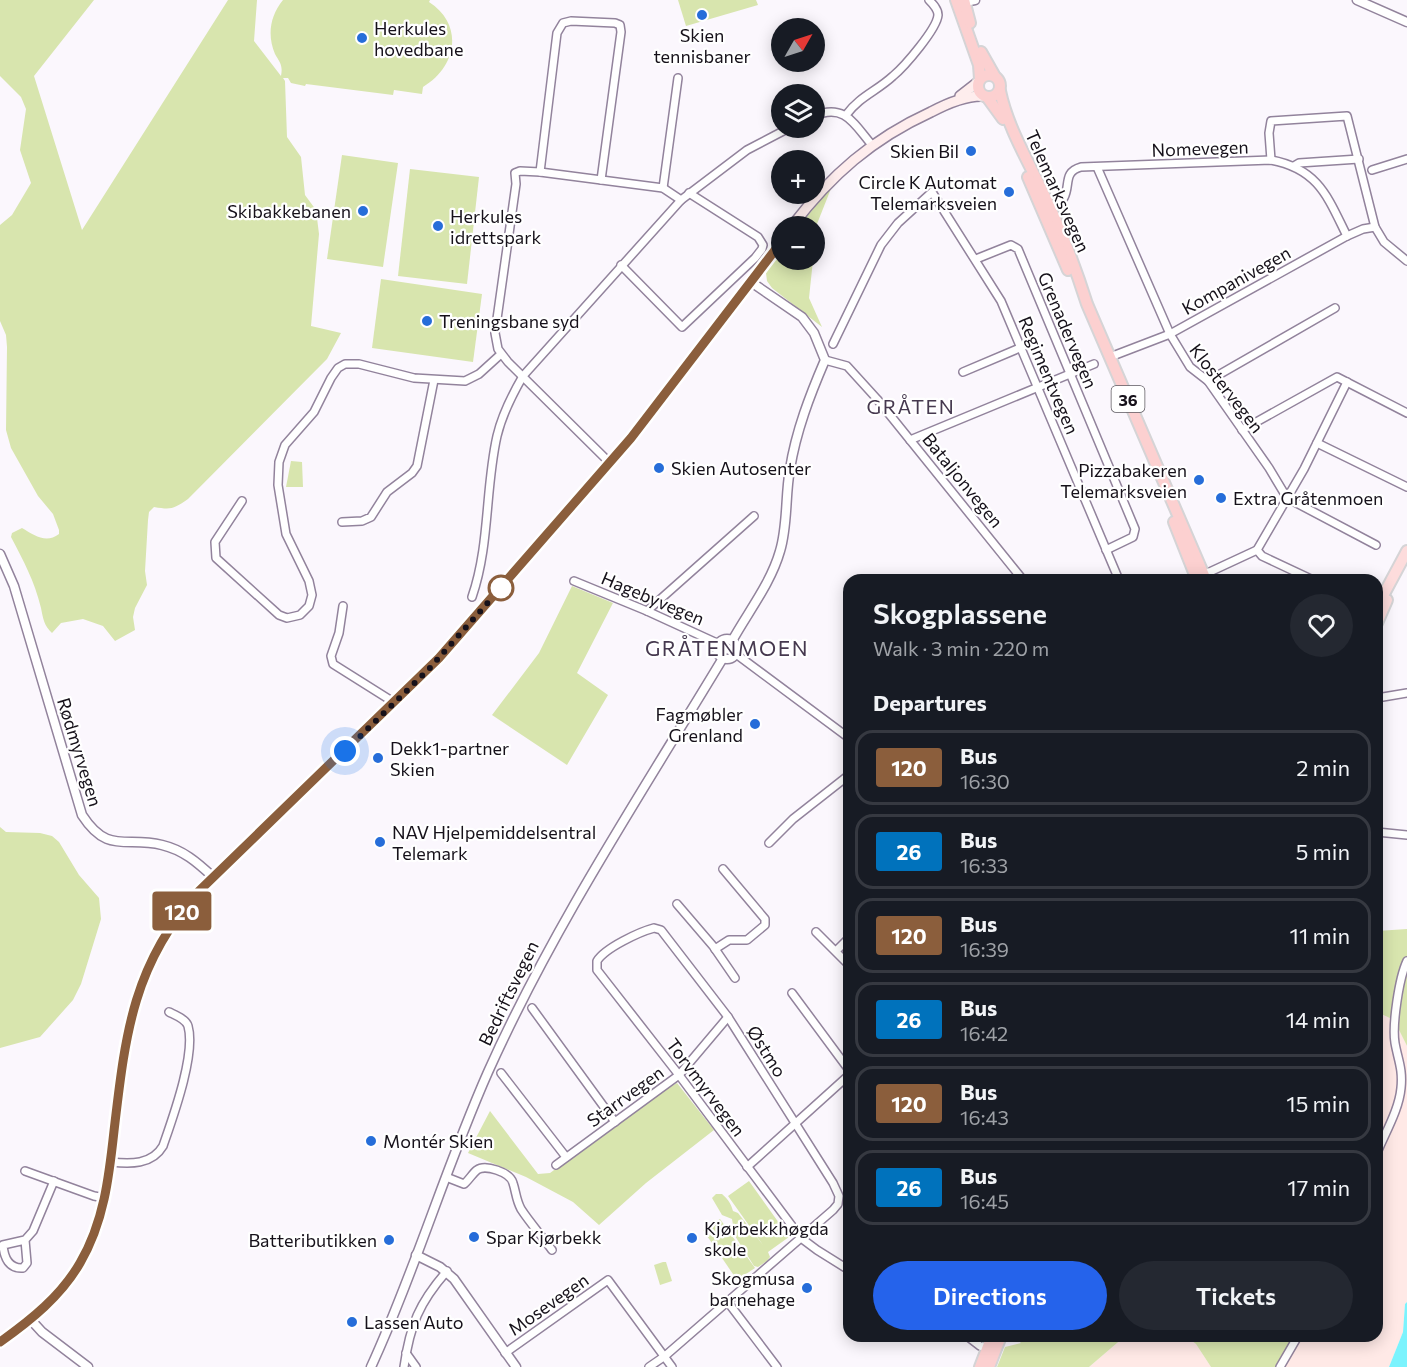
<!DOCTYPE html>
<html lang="en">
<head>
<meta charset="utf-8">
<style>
  :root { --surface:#171b24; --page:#242831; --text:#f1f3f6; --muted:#9ea1a6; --line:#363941; --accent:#2563eb }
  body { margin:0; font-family:Commissioner,sans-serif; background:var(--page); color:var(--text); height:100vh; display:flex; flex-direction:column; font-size:22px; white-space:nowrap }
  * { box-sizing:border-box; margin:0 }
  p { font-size:20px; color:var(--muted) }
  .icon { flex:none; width:33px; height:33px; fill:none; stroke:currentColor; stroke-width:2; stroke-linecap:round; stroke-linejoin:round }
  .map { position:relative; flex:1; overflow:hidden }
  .sheet { position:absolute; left:843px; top:574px; width:540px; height:768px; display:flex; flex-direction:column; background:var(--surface); border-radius:18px; box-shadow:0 3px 15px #0003 }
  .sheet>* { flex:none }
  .badge { padding:0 12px; border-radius:4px; font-size:21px; line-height:39px }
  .needle { width:39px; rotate:51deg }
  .fabs { position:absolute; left:771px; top:18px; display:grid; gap:12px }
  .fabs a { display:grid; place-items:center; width:54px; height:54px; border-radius:50%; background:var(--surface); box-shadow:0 3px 15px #0003; font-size:30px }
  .you { position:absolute; width:30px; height:30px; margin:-15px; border:4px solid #fff; border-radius:50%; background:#1a73e8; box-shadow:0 0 0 9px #1a73e833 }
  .map>.badge { position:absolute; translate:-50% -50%; box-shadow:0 0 0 3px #fff }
  h2 { padding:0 30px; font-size:22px; line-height:54px }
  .round { display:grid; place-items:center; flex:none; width:63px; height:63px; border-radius:32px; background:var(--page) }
  .overview { display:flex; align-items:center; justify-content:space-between; height:102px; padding:0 30px }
  h1 { font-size:28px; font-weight:600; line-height:45px }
  .cta { display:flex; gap:12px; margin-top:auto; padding:12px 30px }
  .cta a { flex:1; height:69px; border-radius:36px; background:var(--accent); color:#fff; font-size:24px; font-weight:600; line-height:69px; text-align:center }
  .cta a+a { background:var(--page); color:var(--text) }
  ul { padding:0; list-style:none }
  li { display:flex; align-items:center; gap:18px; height:75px; margin:0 12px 9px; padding:0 18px; border:3px solid var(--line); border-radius:18px }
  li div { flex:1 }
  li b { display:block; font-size:22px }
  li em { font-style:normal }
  li .badge { min-width:66px; font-weight:700; text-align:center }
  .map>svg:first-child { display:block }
</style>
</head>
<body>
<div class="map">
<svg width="1407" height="1367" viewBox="0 0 1407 1367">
  <rect width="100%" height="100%" fill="#fbf7fd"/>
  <g fill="#ffe9e6">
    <path d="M1377,1012L1394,1020L1407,1046V1302L1405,1304L1403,1332L1389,1367H1283L1301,1337L1377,1336Z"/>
    <path d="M1187,1336L1196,1344L1211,1367H1089L1124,1337Z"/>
  </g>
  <g fill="#d8e5ae">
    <path d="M0,0H94L34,76L82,230L228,0H257L254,41L281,76C283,65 280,63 275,54C267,35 270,16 283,0H430L429,2C465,25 456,68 423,87L422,94L394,90L393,95L306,84L305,86L291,83L288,78H283L285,81L287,137L301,157L305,195L316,210L319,234L311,326L341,333L327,359L188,499C173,509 172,510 154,507L149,512L148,520L145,571L147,585L135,608L133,617L135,630L115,641L103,626L83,619L61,623L52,633C44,626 43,618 41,608C34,580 24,562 11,537L12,533L22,528C34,535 46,544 59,534V530L53,514L38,496L11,448L6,430L7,347L6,335L0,321V225L12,215L31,183L20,150L26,109L21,97L0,76Z"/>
    <path d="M678,0H756L758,5L686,26Z"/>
    <path d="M342,155L398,163L383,267L327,259Z"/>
    <path d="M410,169L479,177L467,284L398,276Z"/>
    <path d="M832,186L815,229V237L814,226H799Z"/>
    <path d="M781,249L782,260H813L809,298L822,327L772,288L767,281L766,273Z"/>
    <path d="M381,279L482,294L473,362L372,348Z"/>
    <path d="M291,461L302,462L303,487H286Z"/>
    <path d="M572,586L613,603L577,673L608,695L567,765L492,715L539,653Z"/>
    <path d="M0,827L6,832L40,833L52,836L59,842L79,875L99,898L101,919L81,984L73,1000L40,1037L0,1048Z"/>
    <path d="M1407,929V1046L1394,1020L1377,1012V931Z"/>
    <path d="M677,1083L714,1130L646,1183L599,1225L573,1202L526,1177L468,1153L490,1111L538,1174L550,1173L655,1096Z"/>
    <path d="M749,1181L789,1237L768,1252L770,1257L767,1261L758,1267L754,1266L735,1236L732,1219L722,1215L712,1198L716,1194H722C729,1200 731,1204 733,1211L738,1213L763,1245L728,1196Z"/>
    <path d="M720,1219L755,1268L737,1280L703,1230Z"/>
    <path d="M663,1262H666L672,1281L660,1285L654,1265Z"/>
    <path d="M1014,1337H1124L1089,1367H997L1005,1347L1021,1343Z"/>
    <path d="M1187,1337H1301L1283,1367H1211L1196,1344Z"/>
  </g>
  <path fill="#7bf3fd" d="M1407,1302V1367H1389L1403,1332L1405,1304Z"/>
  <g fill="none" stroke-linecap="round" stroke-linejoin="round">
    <g stroke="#92839c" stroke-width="10">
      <g id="minor">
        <path d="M846,115C860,96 877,91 893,76C904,67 937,29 938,15C938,9 933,4 929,0"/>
        <path d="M814,116C845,103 854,124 872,145"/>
        <path d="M1271,160L1269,133L1271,121L1347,116L1375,227L1384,242L1407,261"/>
        <path d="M1294,166L1299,163L1359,159"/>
        <path d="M1097,167L1170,334L1190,367L1208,381L1269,468L1287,498L1376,545"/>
        <path d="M1372,170L1407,159"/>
        <path d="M540,172L557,33L563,23L571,21L615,23L620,25L621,32L601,180"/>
        <path d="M663,188L678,78"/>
        <path d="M1049,210C1080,196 1056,174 1081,167L1271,160C1319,169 1328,198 1347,236"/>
        <path d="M976,259L1011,245L1018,249L1135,529L1133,537L1106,550"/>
        <path d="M621,265L682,327L755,258L762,249L763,245L758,237L689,193"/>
        <path d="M833,344L881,245L898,223L932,192L1001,301L1119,580"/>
        <path d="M1110,357L1170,334L1347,236L1363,229L1375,227"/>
        <path d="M825,360L847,366L877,399L1023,580"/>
        <path d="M963,372L1022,347"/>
        <path d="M1208,381L1335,308"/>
        <path d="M1242,430L1337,377L1407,413"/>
        <path d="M910,440L1094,364"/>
        <path d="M1317,443L1407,487"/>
        <path d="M610,463L508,362L498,349L495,333L516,184L515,173L520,171L540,172L663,188L681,200"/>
        <path d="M242,501L215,542L216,558L279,615L287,618L300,615L309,606L312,595L309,581L286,534L278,485L279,462L285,445L314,412L331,378L338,368L345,364H359L414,378L465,381L479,374L501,354"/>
        <path d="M342,522L362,521L371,517L387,492L412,473L417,466L434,380"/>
        <path d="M1257,550L1262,556L1313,580"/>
        <path d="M1201,576L1257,550L1304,469L1347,382"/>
        <path d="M574,581L647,611L719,644"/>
        <path d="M472,597C490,545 485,489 497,436C502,415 512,395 523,376L681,200L747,150L789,128"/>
        <path d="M343,606L339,633L331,656L333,664L395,703"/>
        <path d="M647,611L754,516"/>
        <path d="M736,654L849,738"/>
        <path d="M1377,698L1407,693"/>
        <path d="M1377,832L1407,835"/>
        <path d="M769,843L793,819L849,775"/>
        <path d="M677,904L713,946L735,978"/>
        <path d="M816,932L849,965"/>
        <path d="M715,949L729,940H747L765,925V919L723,869"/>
        <path d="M836,951L849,938"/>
        <path d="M792,993L849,1070"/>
        <path d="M532,1008L615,1122"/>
        <path d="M501,1073L566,1157"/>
        <path d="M1377,1153C1385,1133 1399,1110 1401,1088C1403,1069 1398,1060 1395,1043C1392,1025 1399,978 1407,961"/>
        <path d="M111,1162C130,1164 152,1165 163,1146C173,1117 196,1054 188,1026C186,1019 175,1015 169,1012"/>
        <path d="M556,1165L679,1075L728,1017"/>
        <path d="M747,1167L849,1075"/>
        <path d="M25,1171L94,1196L105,1198"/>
        <path d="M446,1177L464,1184C469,1180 472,1174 477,1170C485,1164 510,1172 513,1183C516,1192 516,1200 521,1209C530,1223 542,1236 552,1250"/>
        <path d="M25,1240L27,1263L23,1268C9,1269 4,1258 3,1245L25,1240L33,1231L54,1181"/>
        <path d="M727,1301L777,1367"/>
        <path d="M967,1336L980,1346L991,1349"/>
        <path d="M982,1336L992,1344"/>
        <path d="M406,1353L416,1367"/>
        <path d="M505,1353L608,1280L672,1367"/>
        <path d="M404,1367C410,1325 419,1303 447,1271"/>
        <path d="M649,1367L665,1356L833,1210L838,1204L839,1196L833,1183L728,1017L661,930L654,928C639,932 605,948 597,961V970L679,1075L801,1238L817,1250L849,1270"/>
        <path d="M1280,1367L1298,1336"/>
      </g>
    </g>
    <g stroke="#92839c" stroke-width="11">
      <g id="tertiary">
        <path d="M960,0L964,2L975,0"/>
        <path d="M1357,0L1407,22"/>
        <path d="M0,554L14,586L82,815C108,855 126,836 162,845C183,850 197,862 213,877"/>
        <circle cx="727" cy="649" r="10"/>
        <path d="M732,641C748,612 771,583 780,551C788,525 785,496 790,469C796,431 810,395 825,360L814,333L802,317L751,282"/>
        <path d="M416,1255L440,1267L454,1279L516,1367"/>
        <path d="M31,1320L42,1332L88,1367"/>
        <path d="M371,1367C415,1271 445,1169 488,1072C553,927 641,794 723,658"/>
      </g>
    </g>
    <g stroke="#92839c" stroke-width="12">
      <g id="secondary">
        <path d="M960,96L978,82"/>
        <path d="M792,226C831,175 872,139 931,112C946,104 966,95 984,96"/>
        <path d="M0,1342C31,1321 61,1296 80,1263C104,1222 109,1177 114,1131C125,1039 132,962 199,891L439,658L631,438L782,241"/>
      </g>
    </g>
    <g stroke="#d5d4d6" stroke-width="14">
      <g id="primary">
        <path d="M1377,607L1407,551"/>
        <path d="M1377,623L1387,600"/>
      </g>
    </g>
    <g stroke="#d5d4d6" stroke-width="14">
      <g id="trunk">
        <path d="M956,0L979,65L980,79"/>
        <path d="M964,0L970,23"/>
        <path d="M981,52L994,75"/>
        <circle cx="989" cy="86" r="11"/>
        <path d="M1000,91C1007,124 1024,154 1039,184C1058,222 1074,263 1087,304L1206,580"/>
        <path d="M987,97L1003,119"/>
        <path d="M1028,177L1068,270"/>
        <path d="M1174,522L1197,580"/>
        <path d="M980,1367L992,1336"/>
        <path d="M989,1367L1001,1336"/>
      </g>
    </g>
    <use href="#minor" stroke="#fff" stroke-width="7"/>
    <use href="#tertiary" stroke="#fff" stroke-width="8"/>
    <use href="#secondary" stroke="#feeded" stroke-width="9"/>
    <use href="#primary" stroke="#fddcdc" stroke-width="10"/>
    <use href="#trunk" stroke="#fcd0d0" stroke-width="10"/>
  </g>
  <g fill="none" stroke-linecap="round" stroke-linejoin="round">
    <g stroke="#fff" stroke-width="14">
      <path id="line" d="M0,1342C31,1320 61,1296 80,1263C104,1222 109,1177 114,1131C125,1038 132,964 199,891L439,658L631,438L782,241"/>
    </g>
    <use href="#line" stroke="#8b5e3c" stroke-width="9"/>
    <path stroke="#16111a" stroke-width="6" stroke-dasharray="0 10.8" d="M345,751L428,670L501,588"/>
  </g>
  <g fill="#266dd9" stroke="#fff" stroke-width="2">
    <circle cx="702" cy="15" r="6"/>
    <circle cx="362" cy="38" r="6"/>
    <circle cx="971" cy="151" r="6"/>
    <circle cx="1009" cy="192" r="6"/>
    <circle cx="363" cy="211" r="6"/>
    <circle cx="438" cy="226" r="6"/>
    <circle cx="427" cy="321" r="6"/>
    <circle cx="659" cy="468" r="6"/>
    <circle cx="1199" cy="480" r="6"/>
    <circle cx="1221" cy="498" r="6"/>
    <circle cx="755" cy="724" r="6"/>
    <circle cx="378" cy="758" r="6"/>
    <circle cx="380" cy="842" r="6"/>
    <circle cx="371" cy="1141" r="6"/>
    <circle cx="474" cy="1237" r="6"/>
    <circle cx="692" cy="1238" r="6"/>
    <circle cx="389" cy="1240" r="6"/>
    <circle cx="807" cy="1288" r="6"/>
    <circle cx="352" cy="1322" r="6"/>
  </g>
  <circle fill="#fff" stroke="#8b5e3c" stroke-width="3" cx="501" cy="588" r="12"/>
  <g text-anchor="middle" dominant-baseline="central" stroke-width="4.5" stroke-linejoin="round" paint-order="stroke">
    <rect fill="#fff" stroke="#5c585f" stroke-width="1.5" x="1111.5" y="386" width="33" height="26" rx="4.5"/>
    <g font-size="16" font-weight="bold" fill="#16111a">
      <text x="1128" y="399">36</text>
    </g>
    <g font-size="18" fill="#16111a" stroke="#fff" text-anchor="start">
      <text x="374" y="28">Herkules<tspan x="374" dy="21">hovedbane</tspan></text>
      <text x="702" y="35" text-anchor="middle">Skien<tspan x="702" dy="21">tennisbaner</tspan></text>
      <text x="959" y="151" text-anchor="end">Skien Bil</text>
      <text x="997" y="182" text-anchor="end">Circle K Automat<tspan x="997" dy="21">Telemarksveien</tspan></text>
      <text x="351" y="211" text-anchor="end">Skibakkebanen</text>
      <text x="450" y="216">Herkules<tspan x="450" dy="21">idrettspark</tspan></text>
      <text x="439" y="321">Treningsbane syd</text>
      <text x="671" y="468">Skien Autosenter</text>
      <text x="1187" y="470" text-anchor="end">Pizzabakeren<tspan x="1187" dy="21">Telemarksveien</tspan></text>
      <text x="1233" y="498">Extra Gråtenmoen</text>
      <text x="743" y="714" text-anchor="end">Fagmøbler<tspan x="743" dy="21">Grenland</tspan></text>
      <text x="390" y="748">Dekk1-partner<tspan x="390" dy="21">Skien</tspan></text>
      <text x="392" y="832">NAV Hjelpemiddelsentral<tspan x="392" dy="21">Telemark</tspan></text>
      <text x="383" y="1141">Montér Skien</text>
      <text x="704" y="1228">Kjørbekkhøgda<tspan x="704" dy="21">skole</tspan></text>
      <text x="486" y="1237">Spar Kjørbekk</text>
      <text x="377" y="1240" text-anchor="end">Batteributikken</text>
      <text x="795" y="1278" text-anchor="end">Skogmusa<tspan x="795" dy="21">barnehage</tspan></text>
      <text x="364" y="1322">Lassen Auto</text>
    </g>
    <g font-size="18" fill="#16111a" stroke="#fff">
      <text transform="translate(1200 148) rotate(-2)">Nomevegen</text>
      <text transform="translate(1058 191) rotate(66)">Telemarksvegen</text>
      <text transform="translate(1236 280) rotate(-29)">Kompanivegen</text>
      <text transform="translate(1068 330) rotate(67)">Grenadervegen</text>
      <text transform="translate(1049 375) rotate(67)">Regimentvegen</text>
      <text transform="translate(1227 388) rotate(52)">Klostervegen</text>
      <text transform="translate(963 480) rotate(51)">Bataljonvegen</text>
      <text transform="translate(653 598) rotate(23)">Hagebyvegen</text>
      <text transform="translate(80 752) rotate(73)">Rødmyrvegen</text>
      <text transform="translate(508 993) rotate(-64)">Bedriftsvegen</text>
      <text transform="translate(767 1051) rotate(58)">Østmo</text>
      <text transform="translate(706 1087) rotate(53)">Torvmyrvegen</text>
      <text transform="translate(625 1096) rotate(-36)">Starrvegen</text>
      <text transform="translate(548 1304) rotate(-35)">Mosevegen</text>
    </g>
    <g font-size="20" letter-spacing="1.5" fill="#46394f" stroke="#fff">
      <text x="911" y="406">GRÅTEN</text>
    </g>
    <g font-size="21" letter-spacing="1.5" fill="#46394f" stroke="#fff">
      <text x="727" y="647">GRÅTENMOEN</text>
    </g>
  </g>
</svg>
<div class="fabs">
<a><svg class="needle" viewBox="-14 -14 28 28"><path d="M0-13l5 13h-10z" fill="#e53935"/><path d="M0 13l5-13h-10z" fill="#9ea1a6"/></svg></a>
<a><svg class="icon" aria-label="layers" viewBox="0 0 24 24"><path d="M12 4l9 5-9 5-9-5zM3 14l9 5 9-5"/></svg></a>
<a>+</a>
<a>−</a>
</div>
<div class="you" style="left:345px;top:751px"></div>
<b class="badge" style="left:182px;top:911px;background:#8b5e3c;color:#fff">120</b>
<section class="sheet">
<div class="overview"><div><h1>Skogplassene</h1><p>Walk · 3 min · 220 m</p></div><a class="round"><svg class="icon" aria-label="heart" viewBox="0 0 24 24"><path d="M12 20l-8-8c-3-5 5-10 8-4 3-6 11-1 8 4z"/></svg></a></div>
<h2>Departures</h2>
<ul>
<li><span class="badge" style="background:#8b5e3c;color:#fff">120</span><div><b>Bus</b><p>16:30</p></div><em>2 min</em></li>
<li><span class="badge" style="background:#0072bc;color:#fff">26</span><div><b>Bus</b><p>16:33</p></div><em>5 min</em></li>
<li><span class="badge" style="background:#8b5e3c;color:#fff">120</span><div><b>Bus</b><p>16:39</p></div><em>11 min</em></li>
<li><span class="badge" style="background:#0072bc;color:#fff">26</span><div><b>Bus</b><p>16:42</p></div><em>14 min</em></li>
<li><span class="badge" style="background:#8b5e3c;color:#fff">120</span><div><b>Bus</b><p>16:43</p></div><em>15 min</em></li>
<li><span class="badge" style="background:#0072bc;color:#fff">26</span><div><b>Bus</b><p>16:45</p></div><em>17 min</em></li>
</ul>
<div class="cta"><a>Directions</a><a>Tickets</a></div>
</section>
</div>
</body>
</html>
